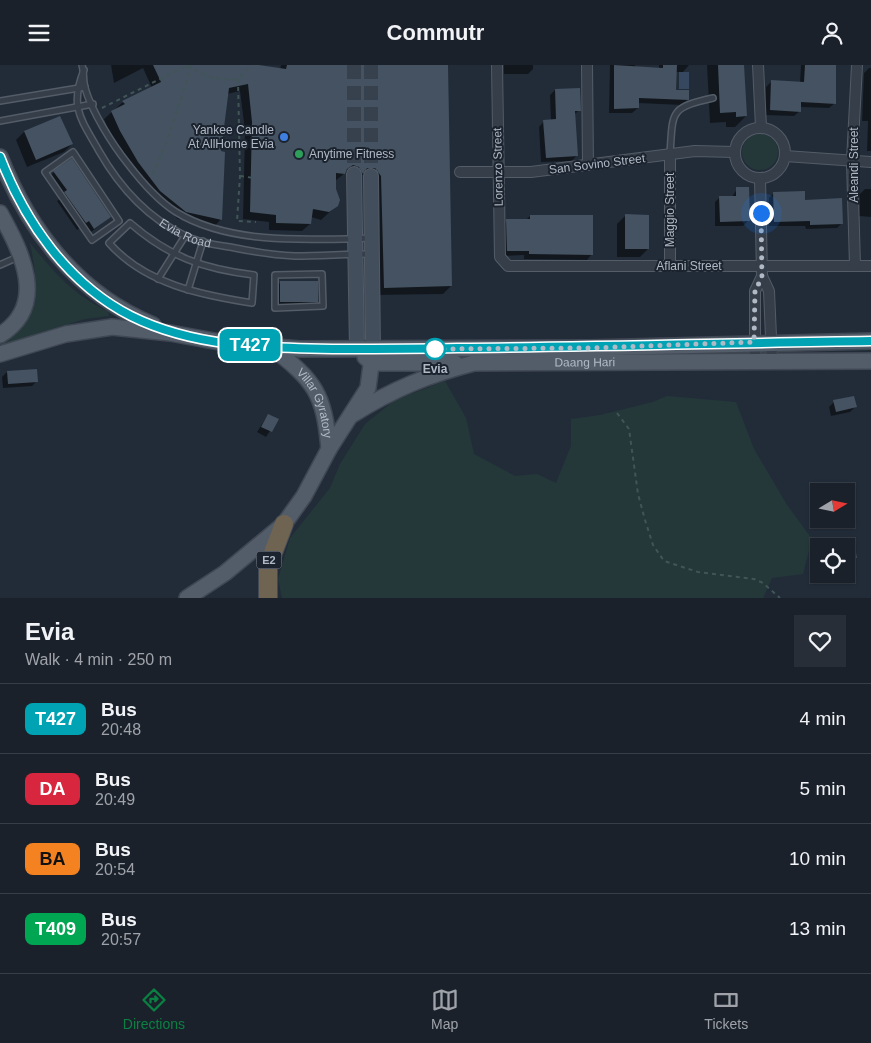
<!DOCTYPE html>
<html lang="en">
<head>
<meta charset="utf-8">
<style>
  :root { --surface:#1a212b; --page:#272e37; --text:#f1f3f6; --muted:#9fa3a9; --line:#383e47; --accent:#0b8043 }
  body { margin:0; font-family:Helvetica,sans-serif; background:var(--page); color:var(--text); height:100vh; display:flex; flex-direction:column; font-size:19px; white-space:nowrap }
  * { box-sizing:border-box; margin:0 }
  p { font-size:16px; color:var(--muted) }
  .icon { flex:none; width:28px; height:28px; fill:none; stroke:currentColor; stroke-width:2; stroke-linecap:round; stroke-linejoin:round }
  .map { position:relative; height:533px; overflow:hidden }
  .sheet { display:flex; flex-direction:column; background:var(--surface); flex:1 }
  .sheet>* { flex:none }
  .badge { padding:0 10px; border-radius:8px; font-size:18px; line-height:32px }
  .needle { width:32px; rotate:80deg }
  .tools { position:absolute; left:810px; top:418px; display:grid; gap:10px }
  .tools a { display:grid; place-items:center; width:45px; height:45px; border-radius:0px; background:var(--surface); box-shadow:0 1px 4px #0004,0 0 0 1px var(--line); font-size:25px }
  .you { position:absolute; width:25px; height:25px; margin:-12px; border:4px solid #fff; border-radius:50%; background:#1a73e8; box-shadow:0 0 0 8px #1a73e833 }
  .map>.badge { position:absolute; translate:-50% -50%; box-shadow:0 0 0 2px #fff }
  .round { display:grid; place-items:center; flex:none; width:52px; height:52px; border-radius:0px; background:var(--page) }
  .head { display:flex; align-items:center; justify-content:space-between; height:85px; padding:0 25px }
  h1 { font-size:24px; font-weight:600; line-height:38px }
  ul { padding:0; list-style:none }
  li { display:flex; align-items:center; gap:15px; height:70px; padding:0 25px; border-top:1px solid var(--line) }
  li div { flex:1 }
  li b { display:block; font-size:19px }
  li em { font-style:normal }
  li .badge { min-width:55px; font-weight:700; text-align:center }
  header { display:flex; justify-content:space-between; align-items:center; height:65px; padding:0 25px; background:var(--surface); font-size:22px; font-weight:600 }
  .tab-bar { display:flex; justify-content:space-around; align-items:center; height:70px; border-top:1px solid var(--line); background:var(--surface); font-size:14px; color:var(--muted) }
  .tab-bar a { display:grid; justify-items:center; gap:2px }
  .tab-bar .on { color:var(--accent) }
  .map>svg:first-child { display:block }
</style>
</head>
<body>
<header><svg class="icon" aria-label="menu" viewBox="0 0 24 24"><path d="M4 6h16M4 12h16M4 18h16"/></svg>Commutr<svg class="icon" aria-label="person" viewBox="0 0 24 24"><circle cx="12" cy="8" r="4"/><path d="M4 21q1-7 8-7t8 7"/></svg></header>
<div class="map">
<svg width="871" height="533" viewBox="0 0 871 533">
  <rect width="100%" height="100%" fill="#222c39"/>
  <g fill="#24383a">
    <circle cx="760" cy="87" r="18"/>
    <path d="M30,178C52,205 75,232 108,246L109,251L85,254L0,280C37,250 40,223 30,178Z"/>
    <path d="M445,316L466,353L474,389L515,411L537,409L556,418L571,381V354L600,350L653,337L667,331L736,337L754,384L787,440L812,474L803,509L772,513L763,533H282L278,514L290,473L330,423L340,399L365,359L395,335Z"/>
  </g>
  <rect fill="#354860" x="679" y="7" width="10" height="17"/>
  <g fill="#0007">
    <path d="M111,0H257L280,5L281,0H447L451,221L443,229L376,230L367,110L345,108L335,116L337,140L321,155L311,152L310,159L302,166L269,165V157L243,154L245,66L240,26L227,29L220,88L221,154L214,162L178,154L153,133L131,105L112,74L104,54L123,37L152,23L143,3L114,18Z"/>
    <path d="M504,0H533V4L528,9H504Z"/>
    <path d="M610,0H635V3L659,4V0H689L683,7H675V26L688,34L682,40L638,38V43L632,48H609Z"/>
    <path d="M707,0H743L746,51L735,62H726V57L710,58Z"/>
    <path d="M801,0H835V38L829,43L800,42V46L794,51L765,50L766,22L772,16L800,18Z"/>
    <path d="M869,3H871V86H867L868,56H862L864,8Z"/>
    <path d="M555,25L579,45L574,50L577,90L572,96L541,97L539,62L544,56H551L550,30Z"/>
    <path d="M24,67L72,79L64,87L27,102L16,75Z"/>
    <path d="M54,107L110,152L86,171L80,163L77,165L57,136L60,134L46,115Z"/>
    <path d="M737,124L748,156L743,161H715V137L720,132H732Z"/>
    <path d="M865,124H871V152L859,151L860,129Z"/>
    <path d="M774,128L804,136L842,158L837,163L806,164L805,161H769V133Z"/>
    <path d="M530,151L592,189L587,195L524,194V190L502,191V161L507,156L526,155Z"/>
    <path d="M625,151L648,184L640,192H617V159Z"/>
    <path d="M281,217L317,236L309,244H273V225Z"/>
    <path d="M7,307L37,316L32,321L3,323L2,312Z"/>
    <path d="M834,337L855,342L850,347L831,351L829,342Z"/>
    <path d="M268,350L277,355L266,372L257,367Z"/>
    <path d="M846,484L855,493L850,498H846Z"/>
  </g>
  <g fill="#455261">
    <path d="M153,0H259L286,4L287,0H448L452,221L384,223L381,111L375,103H367L363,109L359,102L353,100L347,104L345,109L336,108V124L340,135L338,141L329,147L313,144L311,159L276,158V150L250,147L252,57L248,19L229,23L221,86L225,87L222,155L186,147L160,126L138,97L120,66L111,46L125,39L122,36L161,17Z"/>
    <path d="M614,0L663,3V0H677L676,25H689V35L639,33V43L614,44Z"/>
    <path d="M718,0H744L747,51L736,52V47L720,48Z"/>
    <path d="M805,0H836V39L801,37V47L770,45L771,15L804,17Z"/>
    <path d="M580,23L581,46H575L578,91L546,93L543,55L556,54L555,24Z"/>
    <path d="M60,51L73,79L36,95L24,66Z"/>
    <path d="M72,93L111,152L94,164L89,156L86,158L64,127L67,125L53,106Z"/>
    <path d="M736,122H749L750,156L720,157L719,131H736Z"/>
    <path d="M805,126V135L842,133L843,159L810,160V156L774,157L773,127Z"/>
    <path d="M625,149L649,150V184H625Z"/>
    <path d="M530,150H593V190L529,189V186H507L506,154H530Z"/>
    <rect x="280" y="216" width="38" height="21"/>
    <path d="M37,304L38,317L8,319L7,306Z"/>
    <path d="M854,331L857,342L836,347L833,335Z"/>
    <path d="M268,349L279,354L272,367L261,362Z"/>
    <path d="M855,482L857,493L846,494V483Z"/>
  </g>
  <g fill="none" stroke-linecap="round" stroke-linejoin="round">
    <g stroke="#37414e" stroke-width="14" stroke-dasharray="14 7" stroke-linecap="butt">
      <path d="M354,0V109"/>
      <path d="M371,0V111"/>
    </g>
    <g stroke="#535c67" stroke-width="8">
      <g id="lane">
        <path d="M82,0C84,7 83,16 85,23C92,47 112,79 128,99C141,116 157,135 176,147C230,180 309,175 370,173"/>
        <path id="s1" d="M84,5C69,42 81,54 99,86C119,121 146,152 184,170C199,178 218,180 235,183C255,187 275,190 295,191C321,191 346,189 371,189"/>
        <path d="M0,36L85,22"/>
        <path d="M0,56L93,39"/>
        <path d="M73,87L119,156L92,175L45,107Z"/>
        <path d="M670,89C673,46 669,43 713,33"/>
        <path d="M130,158C169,192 204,204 254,210L252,238C201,230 145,219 109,178Z"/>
        <path d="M0,200L18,192"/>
        <path d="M322,209L323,241L275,243V210Z"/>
        <path d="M158,214L185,171"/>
        <path d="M188,225L203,176"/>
      </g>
    </g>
    <g stroke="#535c67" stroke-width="12">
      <g id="street">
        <path d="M497,0L500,192L508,201H871"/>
        <path d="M587,0L588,100"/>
        <path d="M758,0L761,62"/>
        <circle cx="760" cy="88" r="25"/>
        <path d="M785,91L871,97"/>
        <path d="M460,107H531L695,86L734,87"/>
        <path d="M760,113L762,211L769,226L772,295"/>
        <path d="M670,201V89"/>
        <path d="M855,201L852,96L857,0"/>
        <path d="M755,295V226L762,211"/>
      </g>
    </g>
    <g stroke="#535c67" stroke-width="16">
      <g id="secondary">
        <path d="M354,109L357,284"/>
        <path d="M371,111L373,285"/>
      </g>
    </g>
    <g stroke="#3f4753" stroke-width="18">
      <g id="primary">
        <path d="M0,92C29,166 78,229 153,260"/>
        <path d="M0,148C21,186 49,240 0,270"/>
        <path id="s2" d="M271,282C315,316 324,328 329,384"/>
        <path d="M0,289L66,269L112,262L170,268L225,278L300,284L589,283L871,276"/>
        <path d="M365,292L372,298H455"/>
        <path id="s3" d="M352,350C393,324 428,310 474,298L871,296"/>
        <path d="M187,533L225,508L284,459L304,431L329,384L368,323L373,285"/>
      </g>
    </g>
    <g stroke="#404954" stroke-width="20">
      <path id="highway" d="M268,533V501L284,459"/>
    </g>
    <g stroke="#415557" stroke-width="2" stroke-dasharray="4 4" stroke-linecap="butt">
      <path d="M188,0C206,13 216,15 238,14L251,0"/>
      <path d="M238,14L240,111L237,156L256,157"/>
      <path d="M102,43L188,0V12L166,79L151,113"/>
      <path d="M240,111L254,113"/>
      <path d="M617,348L629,364L638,429L645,455L653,480L664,496L698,507L754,514L763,518L780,533"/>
    </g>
    <use href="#lane" stroke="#353e49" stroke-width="5"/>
    <use href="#street" stroke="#353e49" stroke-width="10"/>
    <use href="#secondary" stroke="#434e5c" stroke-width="14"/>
    <use href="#primary" stroke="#535d6a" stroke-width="15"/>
    <use href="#highway" stroke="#6f6352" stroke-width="18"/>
  </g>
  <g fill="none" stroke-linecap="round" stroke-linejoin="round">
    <g stroke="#fff" stroke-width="11">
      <path id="line" d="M0,92C25,157 68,219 131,251C193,282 265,283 333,284C375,284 416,284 458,283C596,282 733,278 871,276"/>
    </g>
    <use href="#line" stroke="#00a3b4" stroke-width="8"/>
    <path stroke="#b0b9c6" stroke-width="5" stroke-dasharray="0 9" d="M435,284L589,283L754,277L755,226L762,212L761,148"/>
  </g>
  <circle fill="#3f7fe0" stroke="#1b232e" stroke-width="2" cx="284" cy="72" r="5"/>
  <circle fill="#2e9e5b" stroke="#1b232e" stroke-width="2" cx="299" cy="89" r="5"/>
  <circle fill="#fff" stroke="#00a3b4" stroke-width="2.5" cx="435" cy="284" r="10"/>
  <g text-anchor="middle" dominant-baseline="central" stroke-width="4" stroke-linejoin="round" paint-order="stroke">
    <rect fill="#1b232e" stroke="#838c98" stroke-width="1" x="256.5" y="486.5" width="25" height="17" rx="4"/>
    <g font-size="11" font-weight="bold" fill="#b0b9c6">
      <text x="269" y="495">E2</text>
    </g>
    <g font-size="12" fill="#b0b9c6" stroke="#1b232e" text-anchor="end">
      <text x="274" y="65">Yankee Candle<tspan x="274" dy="14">At AllHome Evia</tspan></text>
      <text x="309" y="89" text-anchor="start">Anytime Fitness</text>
    </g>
    <g font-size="12" fill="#b0b9c6" stroke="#1b232e">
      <text transform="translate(597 99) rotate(-7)">San Sovino Street</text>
      <text transform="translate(854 100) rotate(-90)">Aleandi Street</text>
      <text transform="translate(498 102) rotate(-91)">Lorenzo Street</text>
      <text transform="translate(670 145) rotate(-90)">Maggio Street</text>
      <text stroke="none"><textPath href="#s1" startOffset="209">Evia Road</textPath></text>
      <text x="689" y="201">Aflani Street</text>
      <text stroke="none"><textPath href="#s3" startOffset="244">Daang Hari</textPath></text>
      <text stroke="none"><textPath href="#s2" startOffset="74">Villar Gyratory</textPath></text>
    </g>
    <g font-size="12" font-weight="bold" fill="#b0b9c6" stroke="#1b232e">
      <text x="435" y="304">Evia</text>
    </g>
  </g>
</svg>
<div class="tools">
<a><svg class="needle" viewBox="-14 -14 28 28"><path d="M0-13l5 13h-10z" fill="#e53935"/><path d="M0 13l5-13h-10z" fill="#9fa3a9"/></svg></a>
<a><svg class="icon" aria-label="locate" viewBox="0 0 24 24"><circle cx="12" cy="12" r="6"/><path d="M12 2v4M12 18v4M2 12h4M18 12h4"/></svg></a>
</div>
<div class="you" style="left:761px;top:148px"></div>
<b class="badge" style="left:250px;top:280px;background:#00a3b4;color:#fff">T427</b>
</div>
<section class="sheet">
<div class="head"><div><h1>Evia</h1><p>Walk · 4 min · 250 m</p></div><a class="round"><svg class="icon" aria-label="heart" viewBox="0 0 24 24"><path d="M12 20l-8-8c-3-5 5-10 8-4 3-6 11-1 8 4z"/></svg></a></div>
<ul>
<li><span class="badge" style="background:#00a3b4;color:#fff">T427</span><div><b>Bus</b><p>20:48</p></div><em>4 min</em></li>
<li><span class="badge" style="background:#d7263d;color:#fff">DA</span><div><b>Bus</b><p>20:49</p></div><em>5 min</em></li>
<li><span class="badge" style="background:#f58220;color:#111">BA</span><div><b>Bus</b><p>20:54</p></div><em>10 min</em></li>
<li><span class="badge" style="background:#00a651;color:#fff">T409</span><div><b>Bus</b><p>20:57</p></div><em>13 min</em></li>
</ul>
</section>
<nav class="tab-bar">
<a class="on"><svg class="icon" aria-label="directions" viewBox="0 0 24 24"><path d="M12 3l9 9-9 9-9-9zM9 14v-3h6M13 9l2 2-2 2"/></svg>Directions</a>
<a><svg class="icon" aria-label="map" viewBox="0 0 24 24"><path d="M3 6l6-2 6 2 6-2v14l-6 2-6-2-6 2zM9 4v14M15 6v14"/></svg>Map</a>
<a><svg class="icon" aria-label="tickets" viewBox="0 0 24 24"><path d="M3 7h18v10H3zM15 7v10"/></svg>Tickets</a>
</nav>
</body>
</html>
